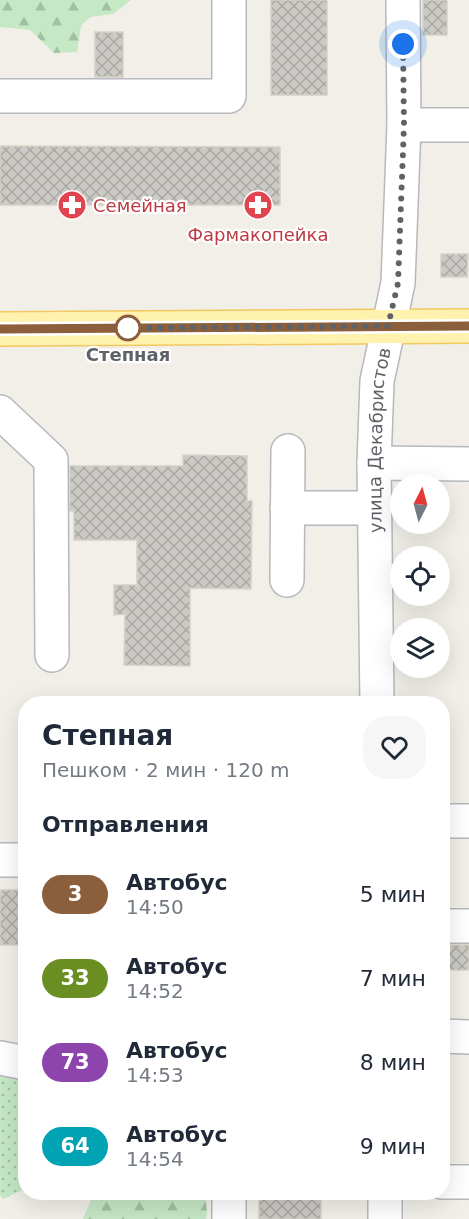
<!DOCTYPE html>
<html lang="ru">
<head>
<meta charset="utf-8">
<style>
  :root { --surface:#fff; --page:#f6f6f7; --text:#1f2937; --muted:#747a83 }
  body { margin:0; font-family:"DejaVu Sans",sans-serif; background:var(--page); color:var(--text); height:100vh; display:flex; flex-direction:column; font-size:22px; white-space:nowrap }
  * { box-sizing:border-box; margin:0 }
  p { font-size:20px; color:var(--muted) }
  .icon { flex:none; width:33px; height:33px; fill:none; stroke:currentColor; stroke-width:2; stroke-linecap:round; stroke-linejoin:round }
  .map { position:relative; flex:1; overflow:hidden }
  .side { position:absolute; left:18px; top:696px; width:432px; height:504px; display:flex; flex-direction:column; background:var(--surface); border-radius:24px; box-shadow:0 6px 24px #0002 }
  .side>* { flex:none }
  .badge { padding:0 12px; border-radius:20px; font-size:21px; line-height:39px }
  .needle { width:39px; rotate:6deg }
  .fabs { position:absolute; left:390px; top:474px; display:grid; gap:12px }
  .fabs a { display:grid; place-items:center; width:60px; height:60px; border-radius:50%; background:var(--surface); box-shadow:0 6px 24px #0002; font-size:30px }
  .you { position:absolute; width:30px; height:30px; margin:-15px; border:4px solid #fff; border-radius:50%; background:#1a73e8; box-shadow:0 0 0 9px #1a73e833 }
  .map>.badge { position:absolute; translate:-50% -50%; box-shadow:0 0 0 3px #fff }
  h2 { padding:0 24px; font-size:22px; line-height:54px }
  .round { display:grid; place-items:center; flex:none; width:63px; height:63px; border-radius:24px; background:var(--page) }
  .overview { display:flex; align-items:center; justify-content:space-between; height:102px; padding:0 24px }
  h1 { font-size:28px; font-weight:700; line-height:45px }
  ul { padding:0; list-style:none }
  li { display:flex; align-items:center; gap:18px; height:84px; padding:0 24px }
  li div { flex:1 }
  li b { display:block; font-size:22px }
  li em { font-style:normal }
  li .badge { min-width:66px; font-weight:700; text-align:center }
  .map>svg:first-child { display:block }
</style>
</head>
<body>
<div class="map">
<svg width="469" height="1219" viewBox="0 0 469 1219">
  <defs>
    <pattern id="grass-dots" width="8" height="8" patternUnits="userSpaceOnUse" patternTransform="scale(1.5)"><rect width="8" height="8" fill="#c5e8c5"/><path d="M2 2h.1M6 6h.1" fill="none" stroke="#a3c0a4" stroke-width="1.8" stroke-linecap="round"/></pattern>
    <pattern id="forest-firs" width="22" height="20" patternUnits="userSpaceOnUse" patternTransform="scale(1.5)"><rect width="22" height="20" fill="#c5e8c5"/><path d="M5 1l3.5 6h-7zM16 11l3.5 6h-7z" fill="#a3c0a4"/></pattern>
    <pattern id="building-cross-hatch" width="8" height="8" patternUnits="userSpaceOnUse" patternTransform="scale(1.5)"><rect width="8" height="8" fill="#cccac5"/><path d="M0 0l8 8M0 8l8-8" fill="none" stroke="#a9a8a4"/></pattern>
  </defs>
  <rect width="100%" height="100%" fill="#f1efe8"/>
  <path fill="url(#grass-dots)" d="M0,1062L26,1067L25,1189L3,1199L0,1195Z"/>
  <g fill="url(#forest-firs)">
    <path d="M0,0H131L113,14L90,17L81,26L77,52L54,53L30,30L0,27Z"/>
    <path d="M94,1193H205L207,1212L206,1219H83Z"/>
  </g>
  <g fill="url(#building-cross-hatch)" stroke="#d6d1c6" stroke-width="1.5">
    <rect x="271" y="0" width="56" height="95"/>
    <rect x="423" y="0" width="24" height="35"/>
    <rect x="95" y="32" width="28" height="45"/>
    <path d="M0,146L280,147V205H0Z"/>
    <path d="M441,254H468L467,277H441Z"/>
    <path d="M183,455L247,456V501H252L251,589L190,588V666L124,665L125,614L114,615V585H137V540H74V511H70V466H183Z"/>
    <rect x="0" y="890" width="26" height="55"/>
    <rect x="442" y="945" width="27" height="25"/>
    <rect x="259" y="1192" width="62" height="27"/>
  </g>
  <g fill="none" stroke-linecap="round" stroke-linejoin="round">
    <g stroke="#b5b8bc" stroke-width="36">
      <g id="minor">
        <path d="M0,96H229V0"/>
        <path d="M404,125H469"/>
        <path d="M0,412L51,460L52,655"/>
        <path d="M374,463L469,464"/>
        <path d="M287,508H374"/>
        <path d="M287,580L288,451"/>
        <path id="s1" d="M377,704L374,463L377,381L398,283L404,125L403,0"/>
        <path d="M442,821H469"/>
        <path d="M0,860H26"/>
        <path d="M442,926H469"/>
        <path d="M442,1036L469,1037"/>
        <path d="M0,1058L26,1063"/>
        <path d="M442,1182H469"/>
        <path d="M385,1192V1219"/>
        <path d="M229,1219V1192"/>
      </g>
    </g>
    <g stroke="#f2c960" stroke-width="36">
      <path id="major" d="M0,329L469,326"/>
    </g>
    <use href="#minor" stroke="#fff" stroke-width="33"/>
    <use href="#major" stroke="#fff2af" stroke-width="33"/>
  </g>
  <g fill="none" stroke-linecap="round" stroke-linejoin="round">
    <g stroke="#fff" stroke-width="14">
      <path id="line" d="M0,329L469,326"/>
    </g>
    <use href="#line" stroke="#8b5e3c" stroke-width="9"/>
    <path stroke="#5f6368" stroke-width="6" stroke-dasharray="0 10.8" d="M128,328L388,326L398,283L404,125L403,44"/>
  </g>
  <defs>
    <g id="pharmacy-disc" transform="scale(1.5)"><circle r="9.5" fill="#e0444e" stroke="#fff"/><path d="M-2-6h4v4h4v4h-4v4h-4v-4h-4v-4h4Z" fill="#fff"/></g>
  </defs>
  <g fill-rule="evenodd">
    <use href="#pharmacy-disc" x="72" y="205"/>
    <use href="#pharmacy-disc" x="258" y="205"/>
  </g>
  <circle fill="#fff" stroke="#8b5e3c" stroke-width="3" cx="128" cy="328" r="12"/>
  <g text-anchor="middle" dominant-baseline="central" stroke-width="4.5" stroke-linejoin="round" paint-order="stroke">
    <g font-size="18" fill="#be3a42" stroke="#fff" text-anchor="start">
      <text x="93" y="205">Семейная</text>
      <text x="258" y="234" text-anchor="middle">Фармакопейка</text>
    </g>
    <g font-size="18" font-weight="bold" fill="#5f6368" stroke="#fff">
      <text x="128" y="354">Степная</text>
    </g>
    <g font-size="18" fill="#5f6368" stroke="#fff">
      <text stroke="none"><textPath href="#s1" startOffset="264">улица Декабристов</textPath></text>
    </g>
  </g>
</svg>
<div class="fabs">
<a><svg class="needle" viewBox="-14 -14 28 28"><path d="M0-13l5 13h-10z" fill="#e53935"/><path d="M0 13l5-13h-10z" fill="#747a83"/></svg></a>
<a><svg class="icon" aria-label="locate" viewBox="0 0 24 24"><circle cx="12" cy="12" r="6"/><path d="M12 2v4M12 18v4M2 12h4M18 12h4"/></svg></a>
<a><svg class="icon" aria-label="layers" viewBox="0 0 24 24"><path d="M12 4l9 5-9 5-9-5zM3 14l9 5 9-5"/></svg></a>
</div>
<div class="you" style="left:403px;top:44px"></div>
<section class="side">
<div class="overview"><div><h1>Степная</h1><p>Пешком · 2 мин · 120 m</p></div><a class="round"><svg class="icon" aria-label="heart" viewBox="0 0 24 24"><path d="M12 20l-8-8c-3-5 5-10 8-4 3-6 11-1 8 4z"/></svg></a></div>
<h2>Отправления</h2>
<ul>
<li><span class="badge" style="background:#8b5e3c;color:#fff">3</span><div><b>Автобус</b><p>14:50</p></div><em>5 мин</em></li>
<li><span class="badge" style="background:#6b8e23;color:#fff">33</span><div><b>Автобус</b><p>14:52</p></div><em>7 мин</em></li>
<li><span class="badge" style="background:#8e44ad;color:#fff">73</span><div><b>Автобус</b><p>14:53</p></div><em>8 мин</em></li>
<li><span class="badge" style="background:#00a3b4;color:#fff">64</span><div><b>Автобус</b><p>14:54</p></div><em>9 мин</em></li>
</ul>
</section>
</div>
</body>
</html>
